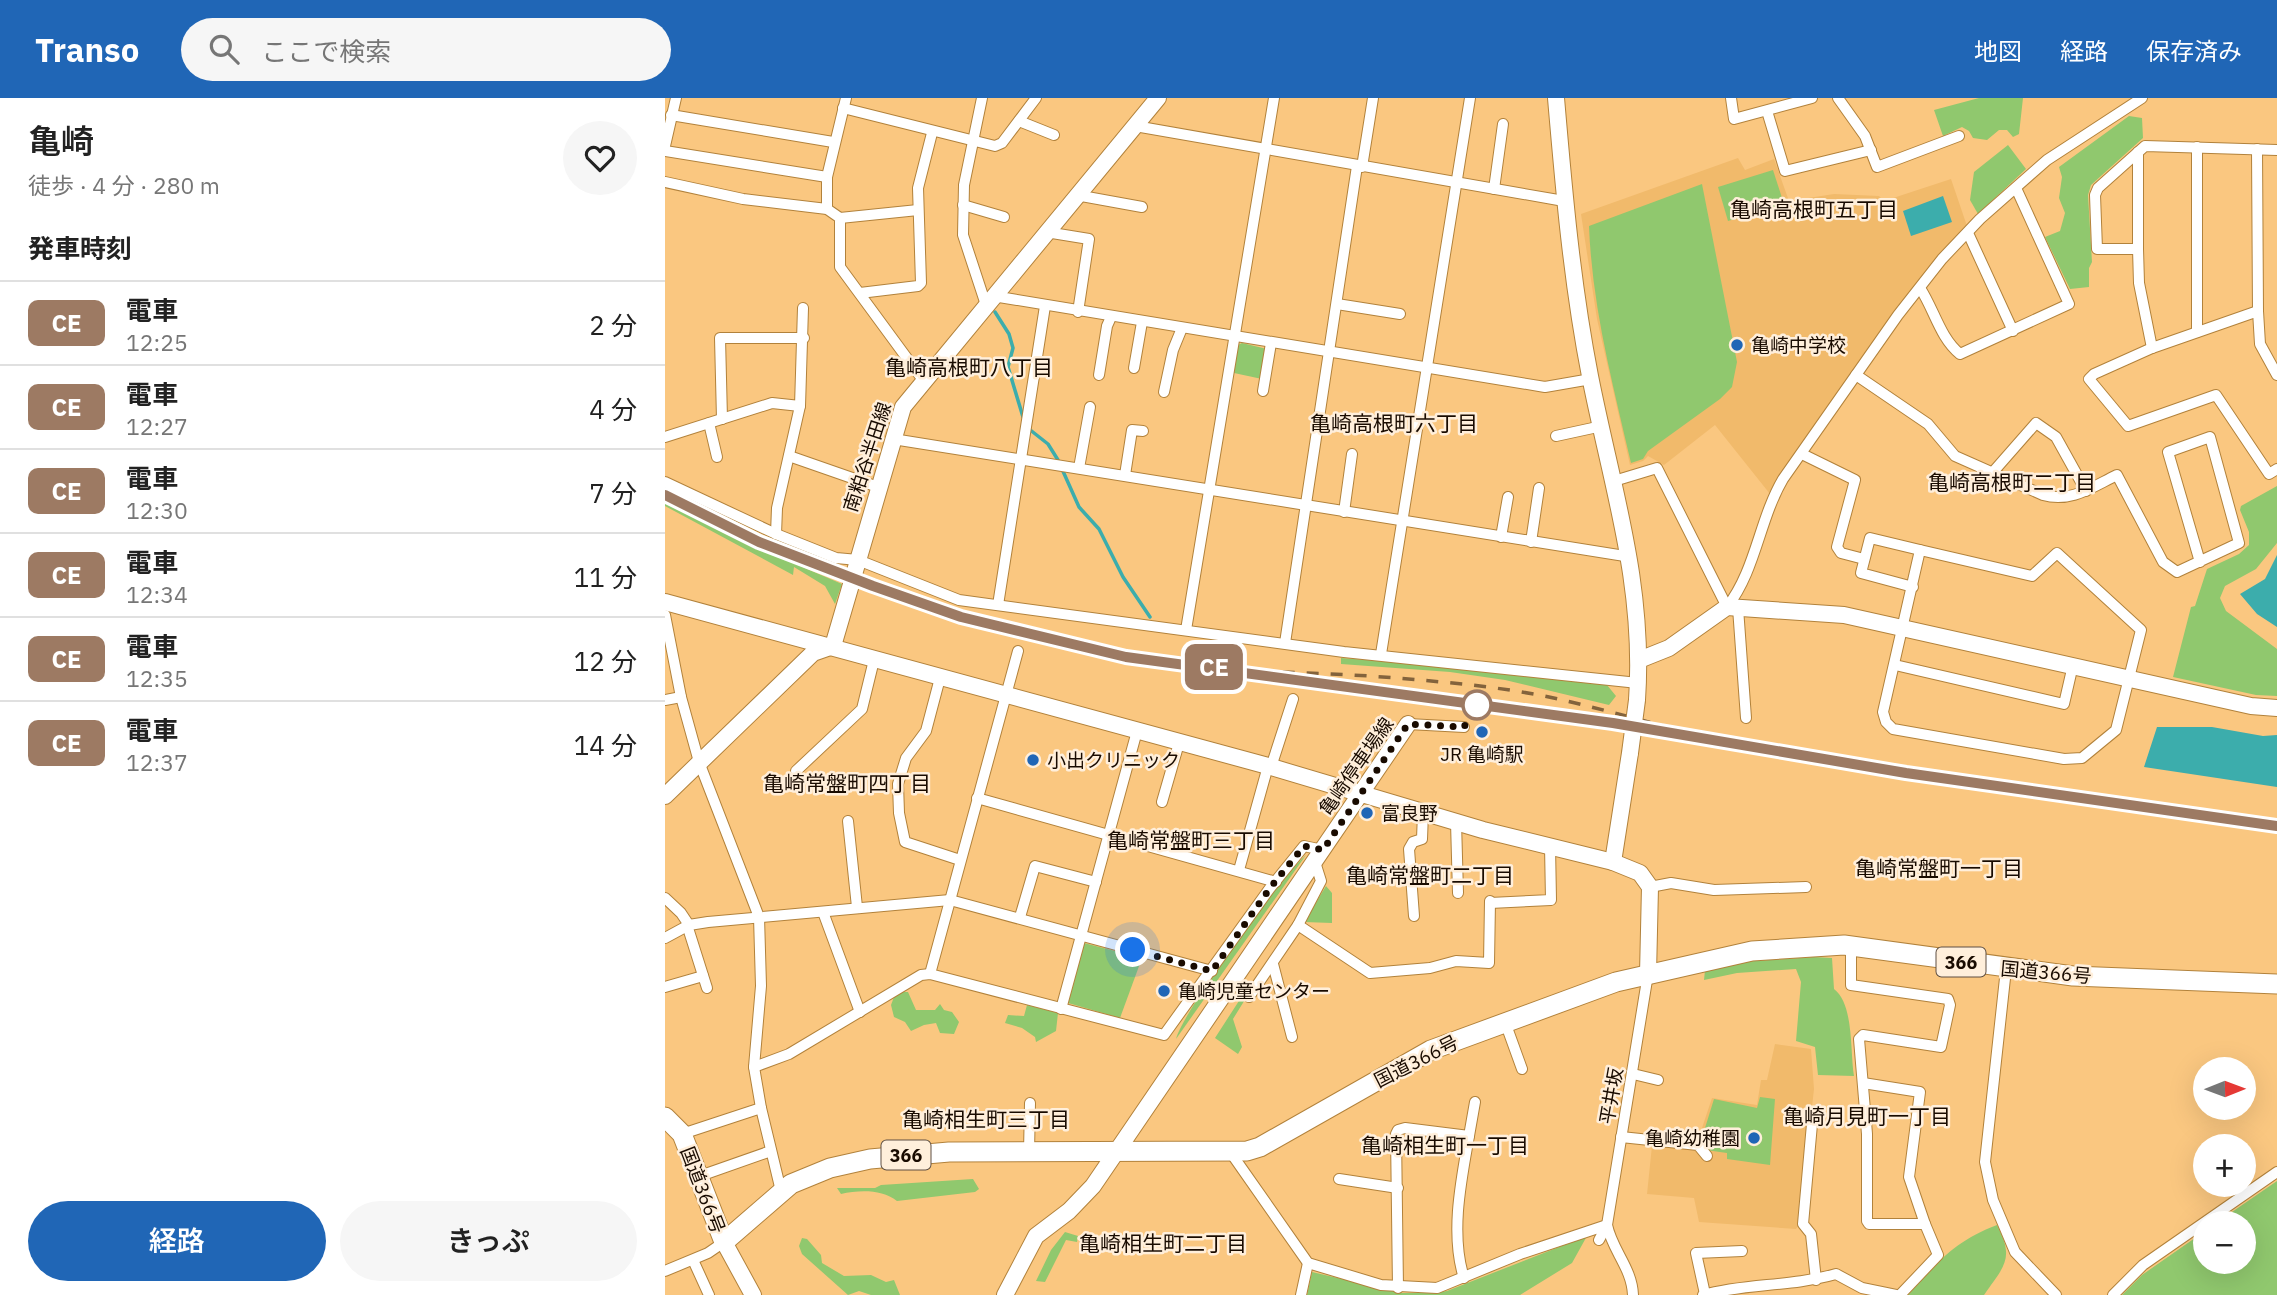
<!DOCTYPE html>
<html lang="ja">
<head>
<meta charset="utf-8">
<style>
  :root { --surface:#fff; --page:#f6f6f6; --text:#222; --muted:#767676; --line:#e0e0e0; --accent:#2066b6 }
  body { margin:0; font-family:"IBM Plex Sans","Noto Sans JP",sans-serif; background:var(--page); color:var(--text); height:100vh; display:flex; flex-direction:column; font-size:26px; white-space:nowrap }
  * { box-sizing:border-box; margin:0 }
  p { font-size:23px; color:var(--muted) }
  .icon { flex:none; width:38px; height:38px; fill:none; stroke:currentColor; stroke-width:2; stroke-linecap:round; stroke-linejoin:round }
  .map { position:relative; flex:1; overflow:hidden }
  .details { display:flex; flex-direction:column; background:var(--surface); width:665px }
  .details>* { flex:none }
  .badge { padding:0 14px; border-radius:10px; font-size:24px; line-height:46px }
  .needle { width:46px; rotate:89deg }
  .buttons { position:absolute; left:1528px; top:959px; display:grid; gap:14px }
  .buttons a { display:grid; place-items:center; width:63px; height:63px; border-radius:50%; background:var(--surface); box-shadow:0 7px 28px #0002; font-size:35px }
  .you { position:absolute; width:35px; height:35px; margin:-18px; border:5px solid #fff; border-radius:50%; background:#1a73e8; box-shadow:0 0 0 10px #1a73e833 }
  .map>.badge { position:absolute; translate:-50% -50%; box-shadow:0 0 0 4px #fff }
  h2 { padding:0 28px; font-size:26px; line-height:63px }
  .round { display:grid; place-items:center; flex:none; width:74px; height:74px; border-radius:37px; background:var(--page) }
  .headline { display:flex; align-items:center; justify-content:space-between; height:119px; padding:0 28px }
  h1 { font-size:33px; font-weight:600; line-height:52px }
  .button { display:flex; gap:14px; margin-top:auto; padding:14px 28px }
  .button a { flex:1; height:80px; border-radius:42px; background:var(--accent); color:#fff; font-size:28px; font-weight:600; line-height:80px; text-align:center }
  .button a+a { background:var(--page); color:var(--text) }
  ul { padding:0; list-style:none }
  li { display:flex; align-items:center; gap:21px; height:84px; padding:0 28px; border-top:2px solid var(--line) }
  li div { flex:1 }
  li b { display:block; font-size:26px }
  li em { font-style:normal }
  li .badge { min-width:77px; font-weight:700; text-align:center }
  header { display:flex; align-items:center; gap:42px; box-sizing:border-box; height:98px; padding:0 35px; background:var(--accent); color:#fff }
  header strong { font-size:33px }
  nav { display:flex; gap:38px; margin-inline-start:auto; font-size:24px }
  .search { width:490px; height:63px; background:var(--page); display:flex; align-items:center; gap:18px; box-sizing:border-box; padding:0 24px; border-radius:38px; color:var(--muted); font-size:26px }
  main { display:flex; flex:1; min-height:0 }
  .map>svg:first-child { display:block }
</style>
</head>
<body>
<header>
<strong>Transo</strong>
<div class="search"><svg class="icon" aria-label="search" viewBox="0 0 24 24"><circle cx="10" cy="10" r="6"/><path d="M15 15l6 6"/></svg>ここで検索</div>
<nav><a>地図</a><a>経路</a><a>保存済み</a></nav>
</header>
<main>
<section class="details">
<div class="headline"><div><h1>亀崎</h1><p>徒歩 · 4 分 · 280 m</p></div><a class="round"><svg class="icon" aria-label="heart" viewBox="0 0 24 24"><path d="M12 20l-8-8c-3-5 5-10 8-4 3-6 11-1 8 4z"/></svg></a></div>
<h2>発車時刻</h2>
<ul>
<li><span class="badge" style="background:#9d7a63;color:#fff">CE</span><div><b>電車</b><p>12:25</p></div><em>2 分</em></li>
<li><span class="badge" style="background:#9d7a63;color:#fff">CE</span><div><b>電車</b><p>12:27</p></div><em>4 分</em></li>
<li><span class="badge" style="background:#9d7a63;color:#fff">CE</span><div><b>電車</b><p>12:30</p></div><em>7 分</em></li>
<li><span class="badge" style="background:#9d7a63;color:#fff">CE</span><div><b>電車</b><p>12:34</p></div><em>11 分</em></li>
<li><span class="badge" style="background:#9d7a63;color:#fff">CE</span><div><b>電車</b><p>12:35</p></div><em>12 分</em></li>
<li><span class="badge" style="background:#9d7a63;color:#fff">CE</span><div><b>電車</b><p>12:37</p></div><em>14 分</em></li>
</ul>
<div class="button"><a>経路</a><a>きっぷ</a></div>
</section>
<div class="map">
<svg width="1612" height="1197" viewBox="0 0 1612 1197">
  <rect width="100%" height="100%" fill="#fac780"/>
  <g fill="#f1ba6b">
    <path d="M1073,60L1080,72L1109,61L1124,103L1169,96L1214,98L1219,103L1286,81L1302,128L1140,344L1105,396L1050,327L999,367L983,358L978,363L965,367L932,221L916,116Z"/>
    <path d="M1110,946L1146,951L1149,991L1134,1127L1131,1131L1034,1124L1029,1100L982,1096L988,1038L1033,1042L1047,1000L1092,1007L1096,982H1102Z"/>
  </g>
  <g fill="#90c86e">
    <path d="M1314,0H1358L1354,36L1348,39L1342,32H1334L1322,42L1308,40L1304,33L1297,29L1278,38L1269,12Z"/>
    <path d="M1464,18L1477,20L1478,40L1426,87L1423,97L1427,164L1424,170V189L1405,191L1380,139L1395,133L1400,115L1394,100L1397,79L1394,69Z"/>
    <path d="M1343,47L1361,71L1313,116L1305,102L1309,74Z"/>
    <path d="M1108,72L1119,106L1063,123L1053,89Z"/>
    <path d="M1037,86L1072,264L1067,289L1055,301L983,353L978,361L966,365C948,287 927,209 924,128Z"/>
    <path d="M577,245L602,251L597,281L569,275L573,247Z"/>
    <path d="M1612,388V445L1591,471L1560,488L1555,500L1561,513L1612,551V598L1591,597L1508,579L1526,509L1530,508L1542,471L1574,456L1584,447V434L1575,412L1576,408Z"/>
    <path d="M0,404L63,437L177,486L170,506L160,488L129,469L128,477L0,408Z"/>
    <path d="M676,560L846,573L942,587L951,598L944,607L840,582L785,574L676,566Z"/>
    <path d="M641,757L511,941C518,913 617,777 641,757Z"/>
    <path d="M661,788L667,795V825L639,824Z"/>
    <path d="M419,845L477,860L455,920L403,905Z"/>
    <path d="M1149,859L1167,860L1169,891C1189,906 1185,953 1189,978L1153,977L1150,949L1131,943L1136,884L1131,871L1072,875L1039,882L1040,872L1076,864Z"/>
    <path d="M581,892V900L568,921L577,949L573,956L550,940Z"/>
    <path d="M238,894H243L251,912H270L275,906L279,912L287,914L294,924L289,936L275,935L271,925L259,927L246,933L240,924L229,919L226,907L229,899Z"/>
    <path d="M362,907L393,915L391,933L371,944L370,939L357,930L340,925L343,917L359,918Z"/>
    <path d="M1095,999L1110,1001L1105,1067L1062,1061V1055L1041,1052L1035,1046L1049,1001L1092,1010Z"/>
    <path d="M308,1081L314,1091L310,1094L232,1103C217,1091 194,1092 176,1096L172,1090H210L216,1087Z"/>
    <path d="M1612,1083V1197H1457L1477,1177L1540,1133V1164H1578V1125H1551Z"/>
    <path d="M1332,1127C1350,1161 1339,1168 1319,1197H1243C1272,1164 1290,1143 1332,1127Z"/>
    <path d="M400,1134L413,1138L412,1144L401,1142L380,1184L371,1183L386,1152Z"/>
    <path d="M922,1138L907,1165L855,1197H642L647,1174L737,1195H769L782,1193Z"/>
    <path d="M137,1140L142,1141L156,1157L157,1165L179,1178L206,1177L221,1184L229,1182L235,1197H206L194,1193L183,1197L137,1156L134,1148Z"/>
  </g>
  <g fill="#3cadac">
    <path d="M1278,98L1287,124L1246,138L1238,113Z"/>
    <path d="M1612,457V529L1592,516L1575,496L1600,481Z"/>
    <path d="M1492,629H1547L1598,638L1612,637V689L1479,669Z"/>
  </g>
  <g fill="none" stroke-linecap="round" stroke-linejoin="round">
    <g stroke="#3cadac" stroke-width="3.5">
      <path d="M330,214L344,236L348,250L343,269L358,319"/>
      <path d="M364,331L383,346L393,362"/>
      <path d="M397,371L414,409L434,431L458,479L485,519"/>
    </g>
    <g stroke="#b2823b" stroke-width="12">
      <g id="street">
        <path d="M317,0L299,87L298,137L321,207"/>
        <path d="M1066,0L1069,21L1147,0"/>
        <path d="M1173,0L1200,38L1212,69L1294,38"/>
        <path d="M178,10L330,48L337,45L371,0"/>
        <path d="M1102,13L1120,73L1206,52"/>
        <path d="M6,17L168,44"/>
        <path d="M354,23L389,37"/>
        <path d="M470,28L899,103"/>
        <path d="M0,48L11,0"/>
        <path d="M1592,51L1593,213"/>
        <path d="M0,53L162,79"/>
        <path d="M697,69L708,0"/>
        <path d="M0,84L78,101L162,111L175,120V169L258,282"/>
        <path d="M829,91L838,26"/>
        <path d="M411,97L477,109"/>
        <path d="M298,107L339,119"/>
        <path d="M162,111V79L181,0"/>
        <path d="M175,120L253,112"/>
        <path d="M381,134L424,141L413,214"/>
        <path d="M1303,135L1348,233"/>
        <path d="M1473,151V54"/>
        <path d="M1255,190C1269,211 1275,240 1295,256L1404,206L1351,90"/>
        <path d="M195,195L253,188L256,185L253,90L267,35"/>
        <path d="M328,198L880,289L926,281"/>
        <path d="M672,206L735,216"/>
        <path d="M1532,234V49"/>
        <path d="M1487,250L1474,185L1473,151H1432L1430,97L1433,90L1480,48L1612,52"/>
        <path d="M469,270L477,224"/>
        <path d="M434,277L442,228L446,219"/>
        <path d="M1191,277L1263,326L1290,358L1378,397C1406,405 1427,389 1452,377L1498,464L1512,474L1574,445L1545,339L1503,354L1535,464"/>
        <path d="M1612,277L1595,246L1593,213L1487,250L1429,276L1424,281L1463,328L1551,297L1604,376L1612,371"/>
        <path d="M598,293L606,245"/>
        <path d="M499,294L508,252L517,230"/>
        <path d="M57,321L55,240H139"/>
        <path d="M44,325L52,359"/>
        <path d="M891,338L937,328"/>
        <path d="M0,339L107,305L135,308"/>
        <path d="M228,341L966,459"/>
        <path d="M1137,356L1190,382L1172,449L1176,455L1199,461"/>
        <path d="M124,358L213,389"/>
        <path d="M414,370L425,309"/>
        <path d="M1328,374L1371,325L1391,339L1421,393"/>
        <path d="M460,377L467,332L478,333"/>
        <path d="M949,383L992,370L1062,509"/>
        <path d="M0,384L111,436L171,460L193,462L294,502L679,554L973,585"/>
        <path d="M679,414L687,356"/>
        <path d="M111,436L112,410L135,308L138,210"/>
        <path d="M836,439L843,399"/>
        <path d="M866,444L874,390"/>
        <path d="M1255,452L1367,478L1392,455L1476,532L1451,632L1417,660L1399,661L1228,631L1221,624L1218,614Z"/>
        <path d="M1248,489L1196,475L1205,440L1255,452"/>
        <path d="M333,507L380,208"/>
        <path d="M1062,509C1091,472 1094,422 1118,381L1233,217L1277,161L1315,121L1382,62L1477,0"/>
        <path d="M1073,510L1081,620"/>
        <path d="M0,517L16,599L34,664L94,819L96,888L89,969L96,1010L116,1093"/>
        <path d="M521,532L609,0"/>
        <path d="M620,545L692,68"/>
        <path d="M716,556L805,0"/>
        <path d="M1230,567L1399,606L1408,567"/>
        <path d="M275,580L261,633L241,660L233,686L234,715L240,744L295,762"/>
        <path d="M0,602L16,599"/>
        <path d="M743,626L799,629"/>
        <path d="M606,669L628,601"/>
        <path d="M131,673L197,611L209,562"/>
        <path d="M312,700L611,784"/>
        <path d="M497,704L514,645"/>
        <path d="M183,723L192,809"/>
        <path d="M791,724L793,795"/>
        <path d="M574,772L603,668"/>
        <path d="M985,789L1006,785L1049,792L1141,789"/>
        <path d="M0,800L16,815L24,827"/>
        <path d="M825,805L886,802L885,748"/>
        <path d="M158,814L195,914"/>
        <path d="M749,818L744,751L748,744L757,741L758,715"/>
        <path d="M355,819L370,768L431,784"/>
        <path d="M633,827L705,875L765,870L791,863L824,865L825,803"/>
        <path d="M23,830L42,890"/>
        <path d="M0,840L24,827L43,824L285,802L547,873"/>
        <path d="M1186,848V887L1283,901L1285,907L1276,949L1198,937L1194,941L1202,1036V1123L1204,1126H1260L1273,1157L1235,1197"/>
        <path d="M608,866L627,939"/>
        <path d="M1341,871L1320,1064L1328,1102L1350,1154L1391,1197"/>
        <path d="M265,876L353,553"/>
        <path d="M0,889L38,878"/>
        <path d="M584,899L633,827L656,783L650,764"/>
        <path d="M396,911L472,633"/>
        <path d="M840,924L857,971"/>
        <path d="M89,969L124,956L256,877L265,876L499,937L605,790L639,748L658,752"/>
        <path d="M968,976L993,982"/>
        <path d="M1198,985L1255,994L1244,1079L1260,1126"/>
        <path d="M1148,1015L1138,1126L1146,1136L1151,1182"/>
        <path d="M17,1036L96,1010"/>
        <path d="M956,1039L1033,1047L1042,1058"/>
        <path d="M364,1054L365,1005"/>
        <path d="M566,1055L643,1165L716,1187L772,1190L855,1156L942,1127L934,1142"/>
        <path d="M32,1079L106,1053"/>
        <path d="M674,1081L733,1090"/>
        <path d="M28,1162L44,1197"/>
        <path d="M0,1173L43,1155L59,1144"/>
        <path d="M799,1180C785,1136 796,1083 804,1038"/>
        <path d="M733,1190L731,1036L733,1032L740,1030L804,1038L810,1004"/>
        <path d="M1040,1196L1031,1155L1077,1153"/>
        <path d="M636,1197L643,1165"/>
        <path d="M968,1197C967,1170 947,1152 942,1127L983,876"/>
        <path d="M1038,1197C1082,1185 1125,1189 1171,1176L1197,1190L1231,1197"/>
        <path d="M1448,1197L1478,1167L1612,1074"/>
      </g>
    </g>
    <g stroke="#b2823b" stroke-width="18">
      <g id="secondary">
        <path d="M891,0C899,94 907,186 925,278C947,390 980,486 972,602"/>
        <path d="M0,504L603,668L818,732L948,764L975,775L985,789L983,876"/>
        <path d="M974,562L1004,550L1062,509L1179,517L1586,608L1612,610"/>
        <path d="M0,698L148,555L168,548L238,309L493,0"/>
        <path d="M948,764L965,655"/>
        <path d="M59,1144L88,1197"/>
        <path d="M340,1197L371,1138L404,1113L428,1088L743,626"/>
      </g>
    </g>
    <g stroke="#b2823b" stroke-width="21">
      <path id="highway" d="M0,1019L17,1036L59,1144L126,1086L165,1070L205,1061L284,1054L582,1053L595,1049L766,952L951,884L1087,853L1179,847L1408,878L1612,886"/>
    </g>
    <use href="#street" stroke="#fff" stroke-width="10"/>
    <use href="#secondary" stroke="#fff" stroke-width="16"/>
    <use href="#highway" stroke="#fff" stroke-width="19"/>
    <g stroke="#83633c" stroke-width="3.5" stroke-dasharray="12 12" stroke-linecap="butt">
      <path d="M0,397C141,474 301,529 459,558C556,577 656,572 754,582C804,586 857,592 906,604C956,616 1005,630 1055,643"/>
      <path d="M654,586L952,626"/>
      <path d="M1045,641L1241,675L1612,728"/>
    </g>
    <g stroke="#b2823b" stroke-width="18" stroke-linecap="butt">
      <path id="secondary-bridge" d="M965,655L972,602"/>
    </g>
    <use href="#secondary-bridge" stroke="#fff" stroke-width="16"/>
  </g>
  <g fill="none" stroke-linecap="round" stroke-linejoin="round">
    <g stroke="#fff" stroke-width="16">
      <path id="line" d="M0,397L94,444L208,488L296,519L461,559L948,625L1241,675L1612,728"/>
    </g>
    <use href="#line" stroke="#9d7a63" stroke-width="10"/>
    <path stroke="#190b00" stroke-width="7" stroke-dasharray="0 12.6" d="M468,852L547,873L605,790L639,748L658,752L743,626L799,629L812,607"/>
  </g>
  <g fill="#2066b6" stroke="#ffefdb" stroke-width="2.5">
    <circle cx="1072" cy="247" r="7"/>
    <circle cx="817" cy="634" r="7"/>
    <circle cx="368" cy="662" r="7"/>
    <circle cx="702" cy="715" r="7"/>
    <circle cx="499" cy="893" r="7"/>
    <circle cx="1089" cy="1040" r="7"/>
  </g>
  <circle fill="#fff" stroke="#9d7a63" stroke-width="3.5" cx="812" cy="607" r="14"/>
  <g text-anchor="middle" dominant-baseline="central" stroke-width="5" stroke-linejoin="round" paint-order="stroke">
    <g fill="#ffefdb" stroke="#5e4f42" stroke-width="2">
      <rect x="1271.5" y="849.5" width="49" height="29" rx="5"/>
      <rect x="216.5" y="1042.5" width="49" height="29" rx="5"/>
    </g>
    <g font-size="18" font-weight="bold" fill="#190b00">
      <text x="1296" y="864">366</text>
      <text x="241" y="1057">366</text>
    </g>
    <g font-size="19" fill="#190b00" stroke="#ffefdb" text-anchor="start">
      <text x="1086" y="247">亀崎中学校</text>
      <text x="817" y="656" text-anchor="middle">JR 亀崎駅</text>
      <text x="382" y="662">小出クリニック</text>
      <text x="716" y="715">富良野</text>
      <text x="513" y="893">亀崎児童センター</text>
      <text x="1075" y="1040" text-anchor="end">亀崎幼稚園</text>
    </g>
    <g font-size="19" fill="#190b00" stroke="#ffefdb">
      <text transform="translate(202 359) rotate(-72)">南粕谷半田線</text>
      <text transform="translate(691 668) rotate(-55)">亀崎停車場線</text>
      <text transform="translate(1381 874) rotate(5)">国道366号</text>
      <text transform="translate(751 963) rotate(-27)">国道366号</text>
      <text transform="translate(946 998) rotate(-80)">平井坂</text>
      <text transform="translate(38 1092) rotate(69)">国道366号</text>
    </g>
    <g font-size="21" fill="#190b00" stroke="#ffefdb">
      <text x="1149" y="111">亀崎高根町五丁目</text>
      <text x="304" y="269">亀崎高根町八丁目</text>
      <text x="729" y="325">亀崎高根町六丁目</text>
      <text x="1347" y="384">亀崎高根町二丁目</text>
      <text x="182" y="685">亀崎常盤町四丁目</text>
      <text x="526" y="742">亀崎常盤町三丁目</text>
      <text x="1274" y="770">亀崎常盤町一丁目</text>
      <text x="765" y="777">亀崎常盤町二丁目</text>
      <text x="1202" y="1018">亀崎月見町一丁目</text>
      <text x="321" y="1021">亀崎相生町三丁目</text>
      <text x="780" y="1047">亀崎相生町一丁目</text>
      <text x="498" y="1145">亀崎相生町二丁目</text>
    </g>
  </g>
</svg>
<div class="buttons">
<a><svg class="needle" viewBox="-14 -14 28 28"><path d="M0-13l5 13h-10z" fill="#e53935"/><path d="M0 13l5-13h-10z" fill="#767676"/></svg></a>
<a>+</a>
<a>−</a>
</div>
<div class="you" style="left:468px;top:852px"></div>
<b class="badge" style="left:549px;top:569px;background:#9d7a63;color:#fff">CE</b>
</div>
</main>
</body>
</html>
